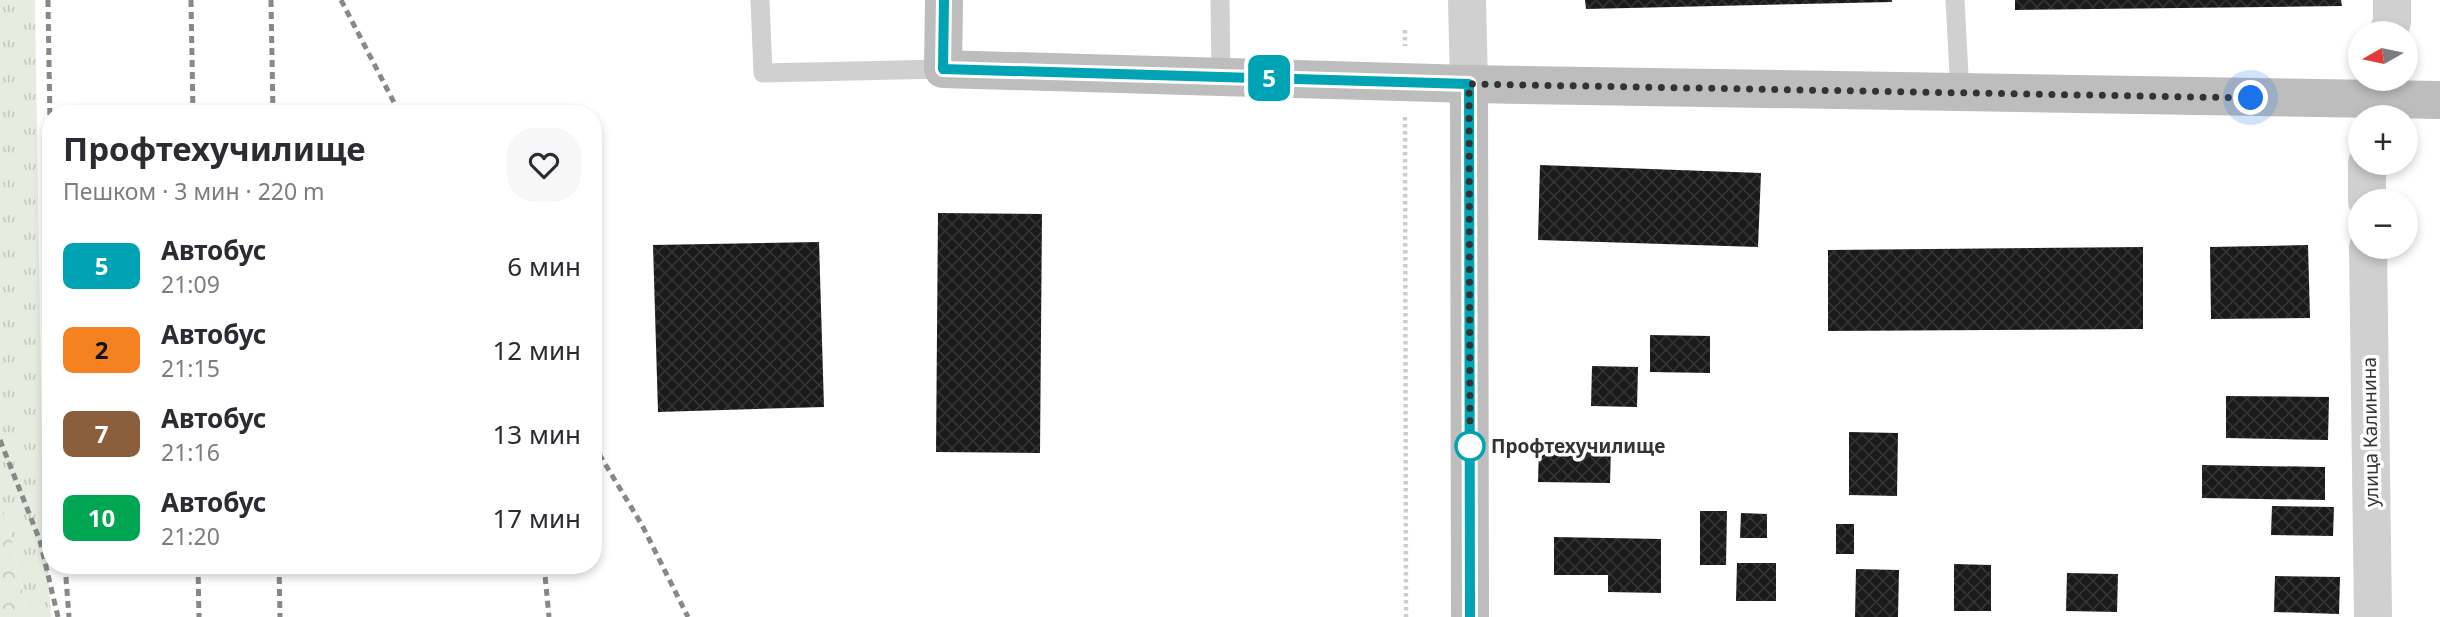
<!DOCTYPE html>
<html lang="ru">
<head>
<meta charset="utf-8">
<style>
  :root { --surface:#fff; --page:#f7f7f7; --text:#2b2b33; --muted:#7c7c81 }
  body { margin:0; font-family:"Noto Sans",sans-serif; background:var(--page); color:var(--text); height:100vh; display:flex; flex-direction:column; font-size:26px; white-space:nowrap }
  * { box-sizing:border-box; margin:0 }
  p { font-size:23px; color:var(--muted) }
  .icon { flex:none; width:38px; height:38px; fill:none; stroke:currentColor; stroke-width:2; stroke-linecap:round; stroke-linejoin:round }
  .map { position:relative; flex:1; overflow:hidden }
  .panel { position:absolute; left:42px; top:105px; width:560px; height:469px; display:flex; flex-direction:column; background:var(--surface); border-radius:28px; box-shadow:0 4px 10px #0003 }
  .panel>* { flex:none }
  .badge { padding:0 14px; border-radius:10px; font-size:24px; line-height:46px }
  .needle { width:46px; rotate:261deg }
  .fabs { position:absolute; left:2348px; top:21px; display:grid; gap:14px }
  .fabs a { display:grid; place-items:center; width:70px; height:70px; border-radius:50%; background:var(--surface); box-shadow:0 4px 10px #0003; font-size:35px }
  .you { position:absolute; width:35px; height:35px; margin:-18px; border:5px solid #fff; border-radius:50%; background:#1a73e8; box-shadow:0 0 0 10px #1a73e833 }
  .map>.badge { position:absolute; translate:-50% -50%; box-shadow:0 0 0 4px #fff }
  .round { display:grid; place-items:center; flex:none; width:74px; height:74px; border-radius:28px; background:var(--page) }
  .head { display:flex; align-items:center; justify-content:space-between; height:119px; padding:0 21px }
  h1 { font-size:33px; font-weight:700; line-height:52px }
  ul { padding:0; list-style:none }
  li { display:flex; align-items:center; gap:21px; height:84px; padding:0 21px }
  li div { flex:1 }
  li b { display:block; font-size:26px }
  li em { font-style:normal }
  li .badge { min-width:77px; font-weight:700; text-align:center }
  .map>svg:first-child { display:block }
</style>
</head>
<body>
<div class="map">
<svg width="2440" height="617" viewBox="0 0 2440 617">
  <defs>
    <pattern id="grass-tufts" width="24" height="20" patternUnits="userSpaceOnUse" patternTransform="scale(1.75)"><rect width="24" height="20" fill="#e6ecdf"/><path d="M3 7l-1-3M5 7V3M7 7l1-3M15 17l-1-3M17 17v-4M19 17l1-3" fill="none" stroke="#c6cbc0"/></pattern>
    <pattern id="forest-crowns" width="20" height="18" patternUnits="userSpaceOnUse" patternTransform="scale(1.75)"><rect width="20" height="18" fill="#e6ecdf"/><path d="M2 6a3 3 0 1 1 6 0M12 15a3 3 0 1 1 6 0" fill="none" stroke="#c6cbc0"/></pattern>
    <pattern id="building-cross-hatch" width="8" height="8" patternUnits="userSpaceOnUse" patternTransform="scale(1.75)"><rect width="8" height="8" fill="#1a1a1a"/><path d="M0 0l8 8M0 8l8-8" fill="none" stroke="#333"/></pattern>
  </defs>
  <rect width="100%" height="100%" fill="#fff"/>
  <path fill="url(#grass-tufts)" d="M0,0H35L42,454L51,617H28L8,522L0,504Z"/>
  <path fill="url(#forest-crowns)" d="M0,504L8,522L28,617H0Z"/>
  <g fill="url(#building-cross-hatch)">
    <path d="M1585,0H1892V2L1586,9Z"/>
    <path d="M2015,0H2341L2342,6L2015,10Z"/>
    <path d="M1540,165L1761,173L1758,247L1538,240Z"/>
    <path d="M938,213L1042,214L1040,453L936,452Z"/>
    <path d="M819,242L824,407L658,412L653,245Z"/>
    <path d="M2308,245L2310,318L2211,319L2210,247Z"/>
    <path d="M2143,247V329L1828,331V250Z"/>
    <path d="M1650,335L1710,336V373L1650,372Z"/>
    <path d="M1592,366L1638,367L1637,407L1591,406Z"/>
    <path d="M2226,396L2329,397L2328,440L2226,438Z"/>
    <path d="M1849,432L1898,433L1897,496L1849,495Z"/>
    <path d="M1539,446L1611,447L1610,483L1538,482Z"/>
    <path d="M2202,465L2325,467V500L2202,498Z"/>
    <path d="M2272,506L2334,507L2333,536L2271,535Z"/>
    <path d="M1700,511H1727L1726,565H1700Z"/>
    <path d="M1741,513L1767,514V538H1740Z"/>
    <rect x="1836" y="524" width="18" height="30"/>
    <path d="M1554,537L1661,539V593L1608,592V575H1554Z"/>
    <path d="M1737,563H1776V601H1736Z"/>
    <path d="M1954,564L1991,565V611H1954Z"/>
    <path d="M1856,569L1899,570L1898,617H1855Z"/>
    <path d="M2067,573L2118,574L2117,612L2066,611Z"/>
    <path d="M2275,576L2340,577L2339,614L2274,612Z"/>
  </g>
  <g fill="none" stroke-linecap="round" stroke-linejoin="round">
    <g stroke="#cdcdcd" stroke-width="4.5" stroke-dasharray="3.5 3.5" stroke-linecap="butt">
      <path d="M1405,30V46"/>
      <path d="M1405,117L1406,617"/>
    </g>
    <g stroke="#d0d0d0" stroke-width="19">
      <path d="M760,0L763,73L943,69"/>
      <path d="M1220,0L1221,77"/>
      <path d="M1955,0L1960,93"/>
    </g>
    <g stroke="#d0d0d0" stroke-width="38">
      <path d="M1467,0L1469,84"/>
      <path d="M2388,33L2392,22V0"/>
      <path d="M2367,163V201"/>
      <path d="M2368,247L2373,617"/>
    </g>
    <g stroke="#bdbdbd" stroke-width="38">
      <path d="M944,0L943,69L1469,84L2440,100"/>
      <path d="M1469,84L1470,617"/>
    </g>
    <g stroke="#888" stroke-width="5" stroke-dasharray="7 5" stroke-linecap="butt">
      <path d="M48,0L51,186"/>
      <path d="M191,0L193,114"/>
      <path d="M271,0L273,114"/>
      <path d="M341,0L400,114"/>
      <path d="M0,440L40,541L58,617"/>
      <path d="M593,444L642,525L688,617"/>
      <path d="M65,565L69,617"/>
      <path d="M198,565L199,617"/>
      <path d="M279,565L280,617"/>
      <path d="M544,565L549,617"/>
    </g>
  </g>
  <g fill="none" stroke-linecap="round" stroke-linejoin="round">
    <g stroke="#fff" stroke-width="16">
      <path id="line" d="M944,0L943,69L1469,84L1470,617"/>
    </g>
    <use href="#line" stroke="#00a3b4" stroke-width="10"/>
    <path stroke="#333" stroke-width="7" stroke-dasharray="0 12.6" d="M1470,446L1469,84L2251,98"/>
  </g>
  <circle fill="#fff" stroke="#00a3b4" stroke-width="3.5" cx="1470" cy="446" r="14"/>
  <g text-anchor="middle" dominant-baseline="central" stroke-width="7" stroke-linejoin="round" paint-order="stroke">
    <g font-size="19" fill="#333" stroke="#fff">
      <text transform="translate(2370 432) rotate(-91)">улица Калинина</text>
    </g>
    <g font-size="19" font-weight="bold" fill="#333" stroke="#fff" text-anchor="start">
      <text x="1491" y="446">Профтехучилище</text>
    </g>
  </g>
</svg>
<div class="fabs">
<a><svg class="needle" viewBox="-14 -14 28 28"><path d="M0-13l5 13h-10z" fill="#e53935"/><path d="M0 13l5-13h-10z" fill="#7c7c81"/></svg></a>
<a>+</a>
<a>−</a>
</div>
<div class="you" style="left:2251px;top:98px"></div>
<b class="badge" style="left:1269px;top:78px;background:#00a3b4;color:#fff">5</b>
<section class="panel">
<div class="head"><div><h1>Профтехучилище</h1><p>Пешком · 3 мин · 220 m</p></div><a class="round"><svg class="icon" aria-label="heart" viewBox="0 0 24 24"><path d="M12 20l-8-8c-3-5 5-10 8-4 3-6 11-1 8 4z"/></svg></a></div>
<ul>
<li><span class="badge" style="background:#00a3b4;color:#fff">5</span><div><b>Автобус</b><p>21:09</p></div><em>6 мин</em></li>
<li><span class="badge" style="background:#f58220;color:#111">2</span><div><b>Автобус</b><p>21:15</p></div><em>12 мин</em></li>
<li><span class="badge" style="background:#8b5e3c;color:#fff">7</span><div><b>Автобус</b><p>21:16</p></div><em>13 мин</em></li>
<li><span class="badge" style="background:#00a651;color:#fff">10</span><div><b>Автобус</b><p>21:20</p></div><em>17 мин</em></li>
</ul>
</section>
</div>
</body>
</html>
